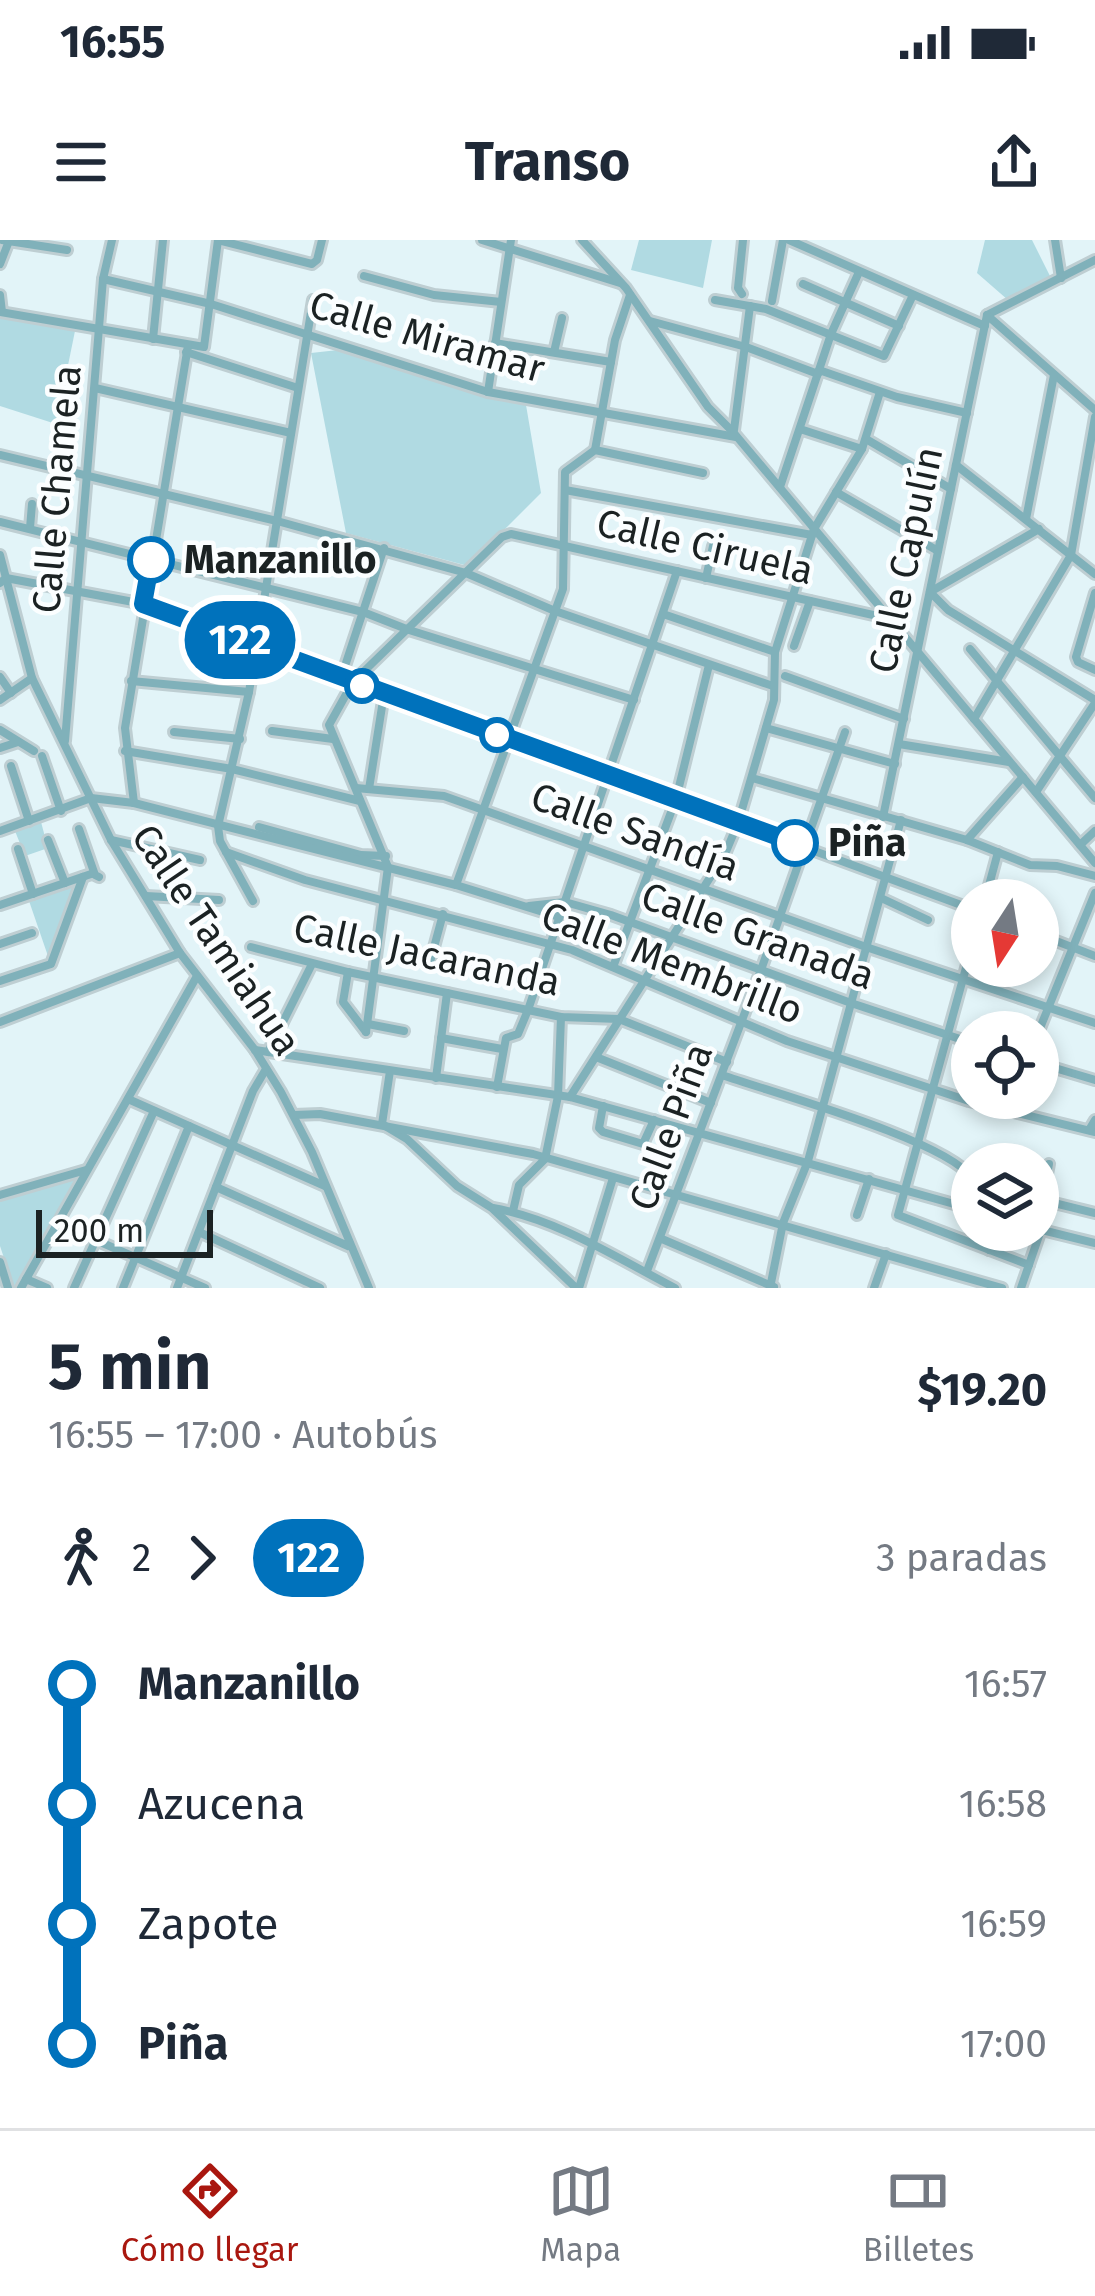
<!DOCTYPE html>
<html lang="es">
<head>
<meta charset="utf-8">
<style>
  :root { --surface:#fff; --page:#f6f6f7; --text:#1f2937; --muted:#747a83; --line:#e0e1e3; --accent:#a9170f }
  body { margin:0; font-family:"Fira Sans",sans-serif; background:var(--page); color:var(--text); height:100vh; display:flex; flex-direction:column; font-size:45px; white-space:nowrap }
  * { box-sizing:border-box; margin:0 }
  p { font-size:39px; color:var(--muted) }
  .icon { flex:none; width:66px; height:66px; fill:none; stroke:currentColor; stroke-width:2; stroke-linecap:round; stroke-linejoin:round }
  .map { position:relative; height:1048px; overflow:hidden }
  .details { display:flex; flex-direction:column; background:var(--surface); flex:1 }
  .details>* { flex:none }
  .badge { padding:0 24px; border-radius:39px; font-size:42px; line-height:78px }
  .needle { width:78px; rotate:192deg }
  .tools { position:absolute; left:951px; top:639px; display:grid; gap:24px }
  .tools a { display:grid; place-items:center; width:108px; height:108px; border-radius:50%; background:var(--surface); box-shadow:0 6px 18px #0003; font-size:60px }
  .scale { position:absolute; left:36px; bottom:30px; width:177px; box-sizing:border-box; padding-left:12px; border:6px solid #1b2223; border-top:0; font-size:33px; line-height:42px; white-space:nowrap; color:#1b2223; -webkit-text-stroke:9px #fbfeff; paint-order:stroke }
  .map>.badge { position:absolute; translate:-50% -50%; box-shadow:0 0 0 6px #fff }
  .legs { display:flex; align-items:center; gap:18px; height:132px; padding:0 48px; font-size:39px }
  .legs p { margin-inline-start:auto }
  .summary { display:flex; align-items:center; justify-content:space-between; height:204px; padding:0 48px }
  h1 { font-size:66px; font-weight:700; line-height:90px }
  ul { padding:0 48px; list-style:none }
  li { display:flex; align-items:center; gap:42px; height:120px; font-size:45px }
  li i { display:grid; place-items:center; width:18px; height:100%; margin:0 15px; background:currentColor }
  li i::after { content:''; width:30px; height:30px; margin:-15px; border:9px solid; border-radius:50%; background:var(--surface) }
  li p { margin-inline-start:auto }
  li:first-child i { background:linear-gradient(#0000 50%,currentColor 0) }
  li:last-child i { background:linear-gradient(currentColor 50%,#0000 0) }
  .status { display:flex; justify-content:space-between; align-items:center; height:84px; padding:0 60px; background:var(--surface); direction:ltr }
  .status svg { height:33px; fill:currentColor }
  header { display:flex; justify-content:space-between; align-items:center; height:156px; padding:0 48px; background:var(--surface); font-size:54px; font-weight:700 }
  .tabs { display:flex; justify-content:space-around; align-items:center; height:168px; border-top:3px solid var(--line); background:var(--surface); font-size:33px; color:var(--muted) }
  .tabs a { display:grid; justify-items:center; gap:6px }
  .tabs .active { color:var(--accent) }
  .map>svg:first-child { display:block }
</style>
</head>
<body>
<div class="status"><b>16:55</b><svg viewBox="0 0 49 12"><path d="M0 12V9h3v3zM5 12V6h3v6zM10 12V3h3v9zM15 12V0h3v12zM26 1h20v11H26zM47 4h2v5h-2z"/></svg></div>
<header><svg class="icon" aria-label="menu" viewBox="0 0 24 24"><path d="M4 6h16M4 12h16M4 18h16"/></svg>Transo<svg class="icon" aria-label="share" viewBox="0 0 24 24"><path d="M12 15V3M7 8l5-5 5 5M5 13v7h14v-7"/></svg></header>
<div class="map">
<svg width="1095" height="1048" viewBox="0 0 1095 1048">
  <rect width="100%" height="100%" fill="#e2f4f8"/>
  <g fill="#b0dae2">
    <path d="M639,0H712L703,48L631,30Z"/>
    <path d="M985,0H1032L1051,38L1008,60L977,33Z"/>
    <path d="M0,77L75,91L56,184L0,166Z"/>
    <path d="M338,110L492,159L526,165L541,253L468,326L346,293L311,113Z"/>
    <path d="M41,582L48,608L25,616L15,591Z"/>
    <path d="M77,643L52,714L49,719L28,658Z"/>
    <path d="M76,937L15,1048H14L0,1006V961Z"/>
  </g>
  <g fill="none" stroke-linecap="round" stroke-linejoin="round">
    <g stroke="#beced2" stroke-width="14">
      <g id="minor">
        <path d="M2,0L67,10"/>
        <path d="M218,0L312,24L317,20L322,0"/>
        <path d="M482,0L620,43"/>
        <path d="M582,0L626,48L708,167L733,192L1095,623"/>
        <path d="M789,0L985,86"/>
        <path d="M1055,0L1061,38"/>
        <path d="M0,24L9,1"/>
        <path d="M364,36L434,55L501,62"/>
        <path d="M103,39L211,64L488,152L736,197"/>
        <path d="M803,44L899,86"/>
        <path d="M742,54L738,48L743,0"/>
        <path d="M0,55L2,72"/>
        <path d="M715,60L766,69L884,116L913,55"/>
        <path d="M772,61L783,0"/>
        <path d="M0,72L204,107L218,0"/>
        <path d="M987,75L1095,20"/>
        <path d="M988,76L1095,170"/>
        <path d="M650,81L746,107L818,134"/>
        <path d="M153,99L163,0"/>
        <path d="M495,103L611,122"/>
        <path d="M186,112L298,148"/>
        <path d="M554,112L562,78"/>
        <path d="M819,130L897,157L967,173"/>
        <path d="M95,148L291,193"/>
        <path d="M488,152L511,0"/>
        <path d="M800,189L862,209"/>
        <path d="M734,190L750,66"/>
        <path d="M866,199L951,249"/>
        <path d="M595,210L615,100L630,55"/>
        <path d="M0,215L277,281L466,333L555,371L773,446"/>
        <path d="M956,225L1095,334"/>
        <path d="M780,247L831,94L859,32"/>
        <path d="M565,250L812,295"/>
        <path d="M836,252L938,311"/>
        <path d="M1026,279L1054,135"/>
        <path d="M0,282L363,372L409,390L634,460"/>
        <path d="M30,288L32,264"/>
        <path d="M1039,289L930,352L948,370L1095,460"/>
        <path d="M0,315L32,438L111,600L180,713L255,810L281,852L312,912L369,1048"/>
        <path d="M706,338L713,306"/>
        <path d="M0,343L6,338L144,364L972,669"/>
        <path d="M1095,353L1076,417L1078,422L1095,430"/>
        <path d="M663,374L775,412"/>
        <path d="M794,406L810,361"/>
        <path d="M970,409L1095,558"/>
        <path d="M785,436L904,479"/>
        <path d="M0,437L11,453"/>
        <path d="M341,438L384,308"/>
        <path d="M131,441L249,452"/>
        <path d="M0,460L32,438"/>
        <path d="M974,479L1071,315L1095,177"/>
        <path d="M766,488L895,524"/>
        <path d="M0,490L34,511"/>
        <path d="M272,491L333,499"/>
        <path d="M174,492L240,499"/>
        <path d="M65,501L103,39L112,0"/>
        <path d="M899,504L1009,522"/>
        <path d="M0,508L18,502"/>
        <path d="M125,511L232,529L360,561"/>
        <path d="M42,516L61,571"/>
        <path d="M11,526L29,581"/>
        <path d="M752,538L967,600L1030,625L1057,626L1095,636"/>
        <path d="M356,548L444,556L866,707L1095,783"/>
        <path d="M369,549L384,454"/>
        <path d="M1036,552L1095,463"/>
        <path d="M134,563L125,488L188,106"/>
        <path d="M883,577L987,75"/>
        <path d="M259,587L361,615L386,616"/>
        <path d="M79,589L95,635L99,637"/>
        <path d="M0,591L91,558L134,563L456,645L559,677"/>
        <path d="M48,600L65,643"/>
        <path d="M111,600L200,620"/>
        <path d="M967,600L1023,537"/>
        <path d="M1080,605L1095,591"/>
        <path d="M18,609L33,654"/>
        <path d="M226,612L305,640L572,710L787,801L969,861L1095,892"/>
        <path d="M456,645L563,349L565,232L595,210L703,233"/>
        <path d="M146,656L219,660"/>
        <path d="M881,658L928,680"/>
        <path d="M985,660L998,612"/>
        <path d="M253,661L220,601L218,586L249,452L313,60"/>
        <path d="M0,665L94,633"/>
        <path d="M529,666L565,662L611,675L851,763L972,803"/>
        <path d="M1038,694L1095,716"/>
        <path d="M0,704L32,693"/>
        <path d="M972,706L898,975L1029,1025"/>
        <path d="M251,707L348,732L561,777L619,779L727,822"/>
        <path d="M430,722L443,674"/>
        <path d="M613,727L676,559L709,425"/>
        <path d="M348,732L343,762L366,792"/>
        <path d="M0,741L51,724L83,637"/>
        <path d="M0,782L180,713"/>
        <path d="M368,784L404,791"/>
        <path d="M366,792L388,627L329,485L353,442L502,297L511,294L891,379"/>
        <path d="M1038,793L1095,653"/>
        <path d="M441,798L502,809"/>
        <path d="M255,810L570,857L972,969"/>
        <path d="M268,812L312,724"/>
        <path d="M596,817L711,863"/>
        <path d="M1038,823L1095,840"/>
        <path d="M390,831L382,884L407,899L457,946L492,968L576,1048"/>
        <path d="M722,835C773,853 946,900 972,938"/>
        <path d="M436,838L447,753"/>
        <path d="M497,847L506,798L518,794L528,770L677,331"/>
        <path d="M570,857L725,614L738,583L774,460L775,412L814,289L862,209L880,152"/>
        <path d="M128,859L325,946"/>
        <path d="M603,866L599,888L603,892L643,904L654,880"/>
        <path d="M1008,870L1013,858"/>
        <path d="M294,875L320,874L533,914L1002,1048"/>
        <path d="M1089,890L1095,880"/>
        <path d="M216,947L348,1006"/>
        <path d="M0,955L86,930"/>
        <path d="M1038,959L1095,973"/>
        <path d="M1042,960L1049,924"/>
        <path d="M493,968C559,980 617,1018 675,1048"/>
        <path d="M513,971L519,945L545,919L558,856L561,777"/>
        <path d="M857,975L869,939"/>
        <path d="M57,983L205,1048"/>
        <path d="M1038,989L1095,1003"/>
        <path d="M199,992L320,1048"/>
        <path d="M662,999L774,1047"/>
        <path d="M989,1010L997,990"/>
        <path d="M0,1022L8,1048"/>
        <path d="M647,1031L761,730L845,492"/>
        <path d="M26,1039L47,1048"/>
        <path d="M21,1048L197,736"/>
        <path d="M74,1048L154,871"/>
        <path d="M123,1048L189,886"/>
        <path d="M177,1048L253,851L266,829"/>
        <path d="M579,1048L613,938"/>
        <path d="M770,1048L783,983L808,921L901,580"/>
        <path d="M874,1048L886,1014"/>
        <path d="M1021,1048L1041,990"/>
      </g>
    </g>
    <use href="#minor" stroke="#80b1ba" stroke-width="8"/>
  </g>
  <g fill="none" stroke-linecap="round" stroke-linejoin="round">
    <g stroke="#fff" stroke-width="27">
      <path id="line-1" d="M151,320L143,364L795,603"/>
    </g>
    <use href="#line-1" stroke="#0072bc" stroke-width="18"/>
  </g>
  <g fill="#fff" stroke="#0072bc" stroke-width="6">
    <circle cx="151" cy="320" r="21"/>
    <circle cx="362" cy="446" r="15"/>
    <circle cx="497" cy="495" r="15"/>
    <circle cx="795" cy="603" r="21"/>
  </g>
  <g text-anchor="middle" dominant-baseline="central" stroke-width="9" stroke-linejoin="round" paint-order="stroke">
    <g font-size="39" fill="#1b2223" stroke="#fbfeff">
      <text transform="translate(427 97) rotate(16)">Calle Miramar</text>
      <text transform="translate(57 249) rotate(-85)">Calle Chamela</text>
      <text transform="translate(705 307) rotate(13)">Calle Ciruela</text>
      <text transform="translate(906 320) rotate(-78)">Calle Capulín</text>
      <text transform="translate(635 592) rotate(20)">Calle Sandía</text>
      <text transform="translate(758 696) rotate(20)">Calle Granada</text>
      <text transform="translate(216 700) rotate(56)">Calle Tamiahua</text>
      <text transform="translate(427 715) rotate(12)">Calle Jacaranda</text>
      <text transform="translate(672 723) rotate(21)">Calle Membrillo</text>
      <text transform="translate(671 887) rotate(-70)">Calle Piña</text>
    </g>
    <g font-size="39" font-weight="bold" fill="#1b2223" stroke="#fbfeff" text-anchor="start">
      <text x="184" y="320">Manzanillo</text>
      <text x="828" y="603">Piña</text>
    </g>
  </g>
</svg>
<div class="tools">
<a><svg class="needle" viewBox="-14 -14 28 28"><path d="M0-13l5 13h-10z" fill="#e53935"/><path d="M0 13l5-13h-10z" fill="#747a83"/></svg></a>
<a><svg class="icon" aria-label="locate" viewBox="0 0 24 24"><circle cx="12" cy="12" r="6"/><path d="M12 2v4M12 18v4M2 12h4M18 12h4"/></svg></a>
<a><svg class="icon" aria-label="layers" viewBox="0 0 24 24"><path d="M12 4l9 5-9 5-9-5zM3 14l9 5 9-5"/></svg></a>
</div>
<div class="scale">200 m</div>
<b class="badge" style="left:240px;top:400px;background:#0072bc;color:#fff">122</b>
</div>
<section class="details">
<div class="summary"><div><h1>5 min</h1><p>16:55 – 17:00 · Autobús</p></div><b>$19.20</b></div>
<div class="legs"><svg class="icon" aria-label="walk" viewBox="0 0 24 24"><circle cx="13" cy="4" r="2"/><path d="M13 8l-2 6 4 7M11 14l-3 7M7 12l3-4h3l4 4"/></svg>2<svg class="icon" aria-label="forward" viewBox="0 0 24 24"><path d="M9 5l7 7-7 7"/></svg><b class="badge" style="background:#0072bc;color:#fff">122</b><p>3 paradas</p></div>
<ul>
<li><i style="color:#0072bc"></i><b>Manzanillo</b><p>16:57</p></li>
<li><i style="color:#0072bc"></i><span>Azucena</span><p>16:58</p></li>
<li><i style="color:#0072bc"></i><span>Zapote</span><p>16:59</p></li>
<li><i style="color:#0072bc"></i><b>Piña</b><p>17:00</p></li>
</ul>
</section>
<nav class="tabs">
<a class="active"><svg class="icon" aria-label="directions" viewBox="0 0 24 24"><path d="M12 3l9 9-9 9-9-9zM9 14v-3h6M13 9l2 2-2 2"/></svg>Cómo llegar</a>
<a><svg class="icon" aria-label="map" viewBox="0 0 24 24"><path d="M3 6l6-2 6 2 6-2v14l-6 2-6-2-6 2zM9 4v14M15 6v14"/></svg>Mapa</a>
<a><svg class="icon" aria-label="tickets" viewBox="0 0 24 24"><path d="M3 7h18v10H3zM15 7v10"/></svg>Billetes</a>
</nav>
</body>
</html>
